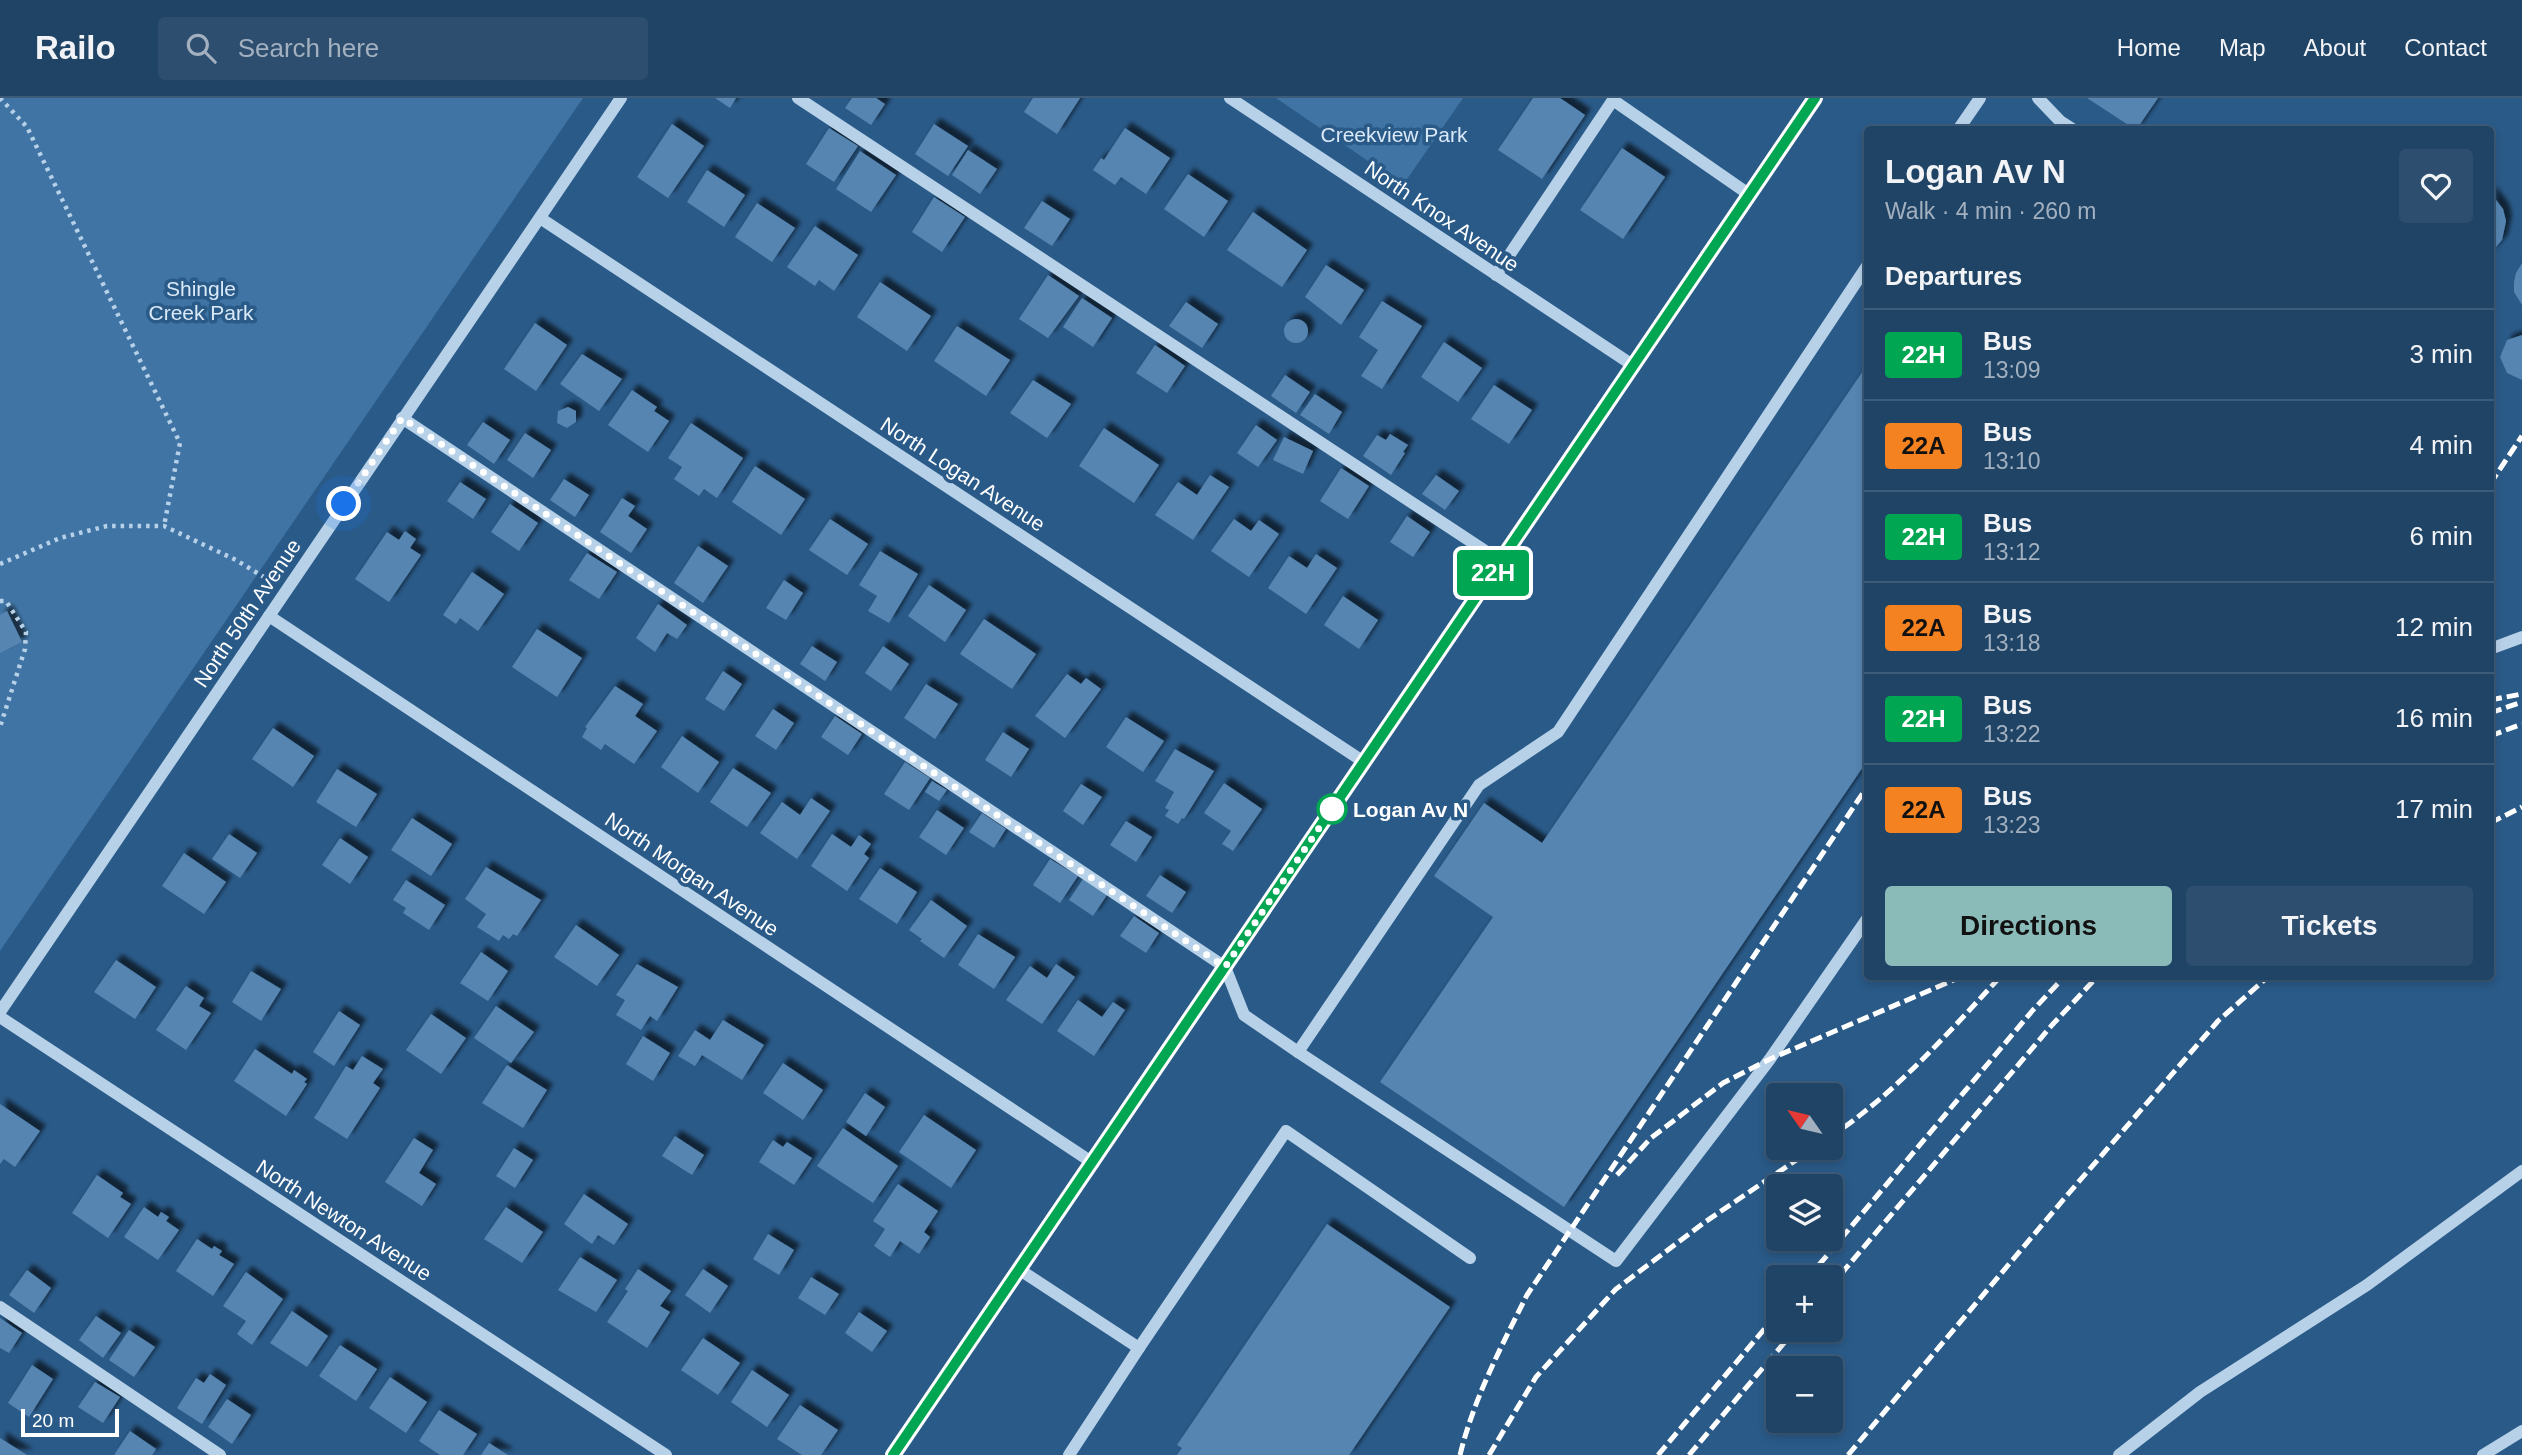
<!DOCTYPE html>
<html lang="en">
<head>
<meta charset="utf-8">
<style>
  :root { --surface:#204466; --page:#2d4e6f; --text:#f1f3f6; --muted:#a2b0bf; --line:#3d5c7a; --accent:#8bbbb9 }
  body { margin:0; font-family:Arial,sans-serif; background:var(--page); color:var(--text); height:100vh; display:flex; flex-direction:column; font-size:26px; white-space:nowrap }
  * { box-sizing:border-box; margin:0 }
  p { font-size:23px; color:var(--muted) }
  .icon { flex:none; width:38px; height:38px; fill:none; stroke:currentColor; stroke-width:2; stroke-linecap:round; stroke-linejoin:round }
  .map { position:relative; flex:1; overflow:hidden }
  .drawer { position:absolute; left:1864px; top:28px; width:630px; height:854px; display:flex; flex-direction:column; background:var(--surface); border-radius:7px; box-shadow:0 4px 10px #0003,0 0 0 2px var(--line) }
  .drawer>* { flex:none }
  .badge { padding:0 14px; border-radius:5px; font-size:24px; line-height:46px }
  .needle { width:46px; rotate:304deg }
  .tools { position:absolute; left:1766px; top:985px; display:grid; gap:14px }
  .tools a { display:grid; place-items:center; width:77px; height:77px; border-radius:7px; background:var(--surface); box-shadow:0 4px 10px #0003,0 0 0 2px var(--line); font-size:35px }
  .scale { position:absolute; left:21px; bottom:18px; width:98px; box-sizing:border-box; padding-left:7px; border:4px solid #fff; border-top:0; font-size:19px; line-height:24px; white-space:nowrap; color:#fff; -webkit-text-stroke:5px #2a5a88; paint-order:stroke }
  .you { position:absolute; width:35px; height:35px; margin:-18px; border:5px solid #fff; border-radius:50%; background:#1a73e8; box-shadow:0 0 0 10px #1a73e833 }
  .map>.badge { position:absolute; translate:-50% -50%; box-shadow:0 0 0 4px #fff }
  h2 { padding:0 21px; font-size:26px; line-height:63px }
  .round { display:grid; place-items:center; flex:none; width:74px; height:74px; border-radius:7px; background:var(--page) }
  .overview { display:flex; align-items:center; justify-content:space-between; height:119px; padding:0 21px }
  h1 { font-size:33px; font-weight:600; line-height:52px }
  .action { display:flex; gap:14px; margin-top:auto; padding:14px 21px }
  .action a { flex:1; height:80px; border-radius:7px; background:var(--accent); color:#111; font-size:28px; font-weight:600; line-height:80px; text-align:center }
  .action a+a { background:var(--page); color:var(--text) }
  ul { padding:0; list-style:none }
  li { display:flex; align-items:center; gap:21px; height:91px; padding:0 21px; border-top:2px solid var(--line) }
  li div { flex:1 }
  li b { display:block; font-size:26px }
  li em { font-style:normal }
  li .badge { min-width:77px; font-weight:700; text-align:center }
  header { display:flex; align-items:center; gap:42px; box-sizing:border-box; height:98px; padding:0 35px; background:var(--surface); border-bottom:2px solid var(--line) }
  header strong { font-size:33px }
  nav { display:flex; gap:38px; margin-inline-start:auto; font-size:24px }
  .search { width:490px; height:63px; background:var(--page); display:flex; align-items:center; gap:18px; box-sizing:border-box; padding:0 24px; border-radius:7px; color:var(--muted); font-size:26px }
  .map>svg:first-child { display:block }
</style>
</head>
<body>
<header>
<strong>Railo</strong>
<div class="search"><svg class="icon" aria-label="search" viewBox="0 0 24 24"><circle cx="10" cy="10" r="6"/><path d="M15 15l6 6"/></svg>Search here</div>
<nav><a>Home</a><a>Map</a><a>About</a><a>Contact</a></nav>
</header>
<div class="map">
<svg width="2522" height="1357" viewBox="0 0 2522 1357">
  <defs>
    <filter id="shadow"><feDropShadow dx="6" dy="-6" stdDeviation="2" flood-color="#0009"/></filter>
  </defs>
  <rect width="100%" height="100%" fill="#2a5a88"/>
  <g fill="#3f74a4">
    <path d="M0,0H583L0,853Z"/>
    <path d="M1276,0H1463L1403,87Z"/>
  </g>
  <g fill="#5685b1" filter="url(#shadow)">
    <path d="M715,0H736L730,10Z"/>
    <path d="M852,0H876L885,6L871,27L845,10Z"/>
    <path d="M1033,0H1080L1057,36L1024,14Z"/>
    <path d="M1533,0H1560L1585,17L1542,81L1498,52Z"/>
    <path d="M2087,0H2158L2136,32Z"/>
    <path d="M672,26L704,48L668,100L637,79Z"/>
    <path d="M934,26L968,48L948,78L915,56Z"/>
    <path d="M829,30L858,48L834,84L806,66Z"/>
    <path d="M1125,30L1170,60L1146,96L1121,79L1115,87L1093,72L1101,60L1104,62Z"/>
    <path d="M1622,50L1665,79L1623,141L1580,112Z"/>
    <path d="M968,52L997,71L980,96L952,77Z"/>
    <path d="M860,53L896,77L871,114L836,91Z"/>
    <path d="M707,72L745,97L724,129L687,104Z"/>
    <path d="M1188,76L1228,103L1204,139L1164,111Z"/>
    <path d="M2490,94L2503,111L2506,123L2502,142L2490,156Z"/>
    <path d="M934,99L965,119L942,154L912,134Z"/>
    <path d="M1042,103L1070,121L1052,148L1024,130Z"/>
    <path d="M757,105L795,130L772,164L735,139Z"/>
    <path d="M1253,114L1307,152L1282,189L1227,152Z"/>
    <path d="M815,128L858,157L834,193L819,182L815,188L787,169Z"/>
    <path d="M2522,165V207L2514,194V184L2516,175Z"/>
    <path d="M1326,167L1364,192L1341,227L1305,199Z"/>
    <path d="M1048,177L1079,198L1048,240L1019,221Z"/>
    <path d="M880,184L931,218L907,253L857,219Z"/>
    <path d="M1082,200L1112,220L1093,249L1063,229Z"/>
    <path d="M1382,203L1422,228L1382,291L1361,278L1378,252L1359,239Z"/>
    <path d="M1186,204L1218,226L1202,250L1169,228Z"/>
    <circle cx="1296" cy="233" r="12"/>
    <path d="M535,225L567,247L536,293L504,271Z"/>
    <path d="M957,228L1010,262L986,298L934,263Z"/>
    <path d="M2522,237V282L2507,275L2500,259L2507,242Z"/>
    <path d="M1444,244L1482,270L1458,304L1421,279Z"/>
    <path d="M1155,247L1185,268L1167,295L1136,275Z"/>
    <path d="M582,256L622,281L599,313L560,286Z"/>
    <path d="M1867,267V663L1564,1109L1380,984L1493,819L1434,778L1484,705L1542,745Z"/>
    <path d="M1285,277L1310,294L1296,315L1271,298Z"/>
    <path d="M1033,282L1071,306L1047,340L1010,315Z"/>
    <path d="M1494,287L1532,312L1509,346L1471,321Z"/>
    <path d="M632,292L657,309L654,313L669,323L648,354L608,327Z"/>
    <path d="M1315,296L1342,314L1329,336L1300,317Z"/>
    <path d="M568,309L576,313V324L567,330L557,325L558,313Z"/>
    <path d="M483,324L510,342L494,366L467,347Z"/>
    <path d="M691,325L743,360L717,400L704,391L699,398L674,381L682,369L668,360Z"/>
    <path d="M1256,327L1277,342L1258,369L1237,355Z"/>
    <path d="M1104,330L1159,367L1134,405L1079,368Z"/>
    <path d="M525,335L551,352L533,380L507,362Z"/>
    <path d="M1390,336L1408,347L1403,354L1405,355L1391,377L1363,358L1377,337L1386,342Z"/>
    <path d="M1284,339L1313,353L1303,376L1273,362Z"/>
    <path d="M755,368L805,401L781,437L732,404Z"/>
    <path d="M1341,370L1369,388L1348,421L1320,403Z"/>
    <path d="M1210,377L1229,389L1193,442L1155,417L1178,384L1197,397Z"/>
    <path d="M1436,377L1459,393L1445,412L1422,396Z"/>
    <path d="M564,381L589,397L575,419L550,402Z"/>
    <path d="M460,384L486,401L473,421L447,403Z"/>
    <path d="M622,400L635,408L628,418L647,431L631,455L600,434Z"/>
    <path d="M510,406L538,425L519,453L491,434Z"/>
    <path d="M1407,418L1430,434L1413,459L1390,444Z"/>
    <path d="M830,421L868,446L847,477L809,452Z"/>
    <path d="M1234,421L1251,433L1259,422L1279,436L1249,479L1211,453Z"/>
    <path d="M405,433L416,441L410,450L421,457L389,504L355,481L387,434L399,442Z"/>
    <path d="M698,448L728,468L703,505L674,485Z"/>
    <path d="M880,453L918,476L889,525L868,513L877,498L859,487Z"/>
    <path d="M587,455L617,474L599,501L569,482Z"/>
    <path d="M1316,456L1337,470L1306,516L1268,490L1289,458L1307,470Z"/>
    <path d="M472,474L504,496L478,533L460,520L456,526L443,517Z"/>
    <path d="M784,482L803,495L786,522L766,510Z"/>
    <path d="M929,487L966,512L945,544L908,518Z"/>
    <path d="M1343,498L1378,522L1359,551L1324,527Z"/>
    <path d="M658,506L687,527L677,541L667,535L655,554L636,540Z"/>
    <path d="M7,513L22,544L0,555V517Z"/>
    <path d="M984,521L1036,556L1012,591L960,556Z"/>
    <path d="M537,531L582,560L557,599L512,569Z"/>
    <path d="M812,548L837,564L825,583L800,566Z"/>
    <path d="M883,548L909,566L891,593L865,575Z"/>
    <path d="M723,573L742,586L724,613L705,601Z"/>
    <path d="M1067,576L1081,586L1086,580L1101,591L1065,640L1035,618Z"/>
    <path d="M926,586L958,606L935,641L904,620Z"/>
    <path d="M615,588L643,606L635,618L657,633L634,666L605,646L601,652L582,639L587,630L585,629Z"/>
    <path d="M773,611L794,625L776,652L755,638Z"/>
    <path d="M835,618L862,636L848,657L821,639Z"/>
    <path d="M1126,619L1164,643L1143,674L1106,649Z"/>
    <path d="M273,630L314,658L293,689L252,661Z"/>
    <path d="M1003,634L1029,651L1011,679L985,662Z"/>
    <path d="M682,638L719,664L698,695L661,669Z"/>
    <path d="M1175,651L1214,673L1184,721L1182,720L1178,726L1165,718L1169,712L1165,710L1174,694L1155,683Z"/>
    <path d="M905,664L930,680L909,712L884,696Z"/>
    <path d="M733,670L771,695L747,729L710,704Z"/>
    <path d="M337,671L377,696L356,729L316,704Z"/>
    <path d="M932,683L947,692L939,703L925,694Z"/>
    <path d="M1224,685L1262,711L1233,753L1222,746L1231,733L1204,715Z"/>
    <path d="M1081,686L1102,699L1083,727L1063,713Z"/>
    <path d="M811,700L830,713L797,761L760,735L782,704L800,717Z"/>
    <path d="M937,712L964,730L946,757L919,739Z"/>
    <path d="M982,715L1006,731L994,750L969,734Z"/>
    <path d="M412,720L452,746L431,778L391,752Z"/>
    <path d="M1126,723L1152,739L1136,764L1110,747Z"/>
    <path d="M229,736L257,755L240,780L212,761Z"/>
    <path d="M832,736L851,749L859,737L871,746L864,756L869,760L847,793L811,768Z"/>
    <path d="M340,740L368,759L350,786L322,767Z"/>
    <path d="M184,755L226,784L204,816L162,788Z"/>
    <path d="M1050,761L1078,778L1060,805L1033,787Z"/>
    <path d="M486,769L541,802L517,838L513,836L509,841L503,837L499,843L477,829L486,816L465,801Z"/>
    <path d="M880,770L917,794L897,826L859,801Z"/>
    <path d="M1160,777L1186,794L1172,815L1146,798Z"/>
    <path d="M1083,781L1107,797L1093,818L1069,802Z"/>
    <path d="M406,782L445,807L429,832L403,815L406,810L393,802Z"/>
    <path d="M931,802L967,828L944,860L920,843L922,841L909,832Z"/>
    <path d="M1134,818L1159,835L1146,855L1120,838Z"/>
    <path d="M576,827L619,857L597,888L554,859Z"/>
    <path d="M978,836L1015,859L994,891L958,867Z"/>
    <path d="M481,854L508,873L488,903L460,885Z"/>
    <path d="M116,862L156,889L135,921L94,894Z"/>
    <path d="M637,866L678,889L657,923L650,918L641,932L616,917L625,902L616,897Z"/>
    <path d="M1056,866L1075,879L1042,926L1006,902L1030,868L1047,880Z"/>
    <path d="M251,873L281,891L261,923L232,904Z"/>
    <path d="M186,888L204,900L199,908L211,915L186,952L156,932Z"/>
    <path d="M1078,902L1102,919L1113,904L1125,912L1094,958L1057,933Z"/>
    <path d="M496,908L534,934L511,965L474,940Z"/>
    <path d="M339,913L360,927L334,968L313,954Z"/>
    <path d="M431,916L466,940L441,976L406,952Z"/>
    <path d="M723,922L764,947L742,982L702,957L695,968L678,958L695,932L710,942Z"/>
    <path d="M643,938L670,955L653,983L626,966Z"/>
    <path d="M255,951L292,976L294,972L307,981L304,984L307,986L286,1018L234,983Z"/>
    <path d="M362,958L383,971L373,985L380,990L347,1041L314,1020L346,968L353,972Z"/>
    <path d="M783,965L823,992L803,1022L763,995Z"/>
    <path d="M507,967L547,992L523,1030L482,1005Z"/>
    <path d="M865,995L885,1009L866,1038L846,1024Z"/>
    <path d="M0,1006L40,1033L15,1069L4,1061L0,1066Z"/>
    <path d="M924,1017L976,1052L951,1090L899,1054Z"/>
    <path d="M843,1030L898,1068L873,1105L817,1068Z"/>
    <path d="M675,1038L704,1057L692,1077L662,1058Z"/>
    <path d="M414,1040L433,1052L419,1075L436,1086L422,1108L385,1084Z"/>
    <path d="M773,1042L783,1049L787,1044L812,1060L794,1087L759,1064Z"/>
    <path d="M514,1050L533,1062L515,1090L496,1078Z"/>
    <path d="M97,1077L123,1095L120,1099L131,1106L108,1140L72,1115Z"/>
    <path d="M898,1086L938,1113L924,1134L930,1139L919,1156L900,1143L890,1159L874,1148L885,1131L873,1123Z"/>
    <path d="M584,1096L628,1126L614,1147L598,1137L592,1146L564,1126Z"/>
    <path d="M144,1109L158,1119L161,1114L169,1119L166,1123L179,1132L158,1162L124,1139Z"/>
    <path d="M506,1109L543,1134L522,1165L484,1141Z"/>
    <path d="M1327,1126L1450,1209L1349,1357H1177L1182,1350L1177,1347Z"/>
    <path d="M768,1136L794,1152L779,1177L753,1161Z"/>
    <path d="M197,1141L212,1151L214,1148L222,1153L219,1157L234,1166L213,1198L176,1173Z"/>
    <path d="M580,1159L617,1182L596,1214L558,1192Z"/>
    <path d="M638,1171L671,1193L660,1208L670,1214L647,1250L607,1224L628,1193L625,1191Z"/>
    <path d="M703,1171L728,1188L710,1215L685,1197Z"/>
    <path d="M27,1172L51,1190L34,1215L9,1197Z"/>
    <path d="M246,1174L283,1201L252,1247L237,1236L246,1223L223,1208Z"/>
    <path d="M811,1179L839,1196L825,1217L798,1200Z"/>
    <path d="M292,1213L328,1238L307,1269L270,1245Z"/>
    <path d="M859,1214L887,1233L872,1254L845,1235Z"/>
    <path d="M96,1218L121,1235L103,1260L79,1242Z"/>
    <path d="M0,1220L22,1235L9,1255L0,1250Z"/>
    <path d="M129,1232L155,1249L134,1279L109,1262Z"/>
    <path d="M703,1240L740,1265L718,1297L681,1272Z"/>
    <path d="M340,1247L377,1271L356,1303L319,1278Z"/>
    <path d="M32,1267L53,1281L29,1319L8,1305Z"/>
    <path d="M752,1272L789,1297L767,1329L731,1304Z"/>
    <path d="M210,1276L226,1287L202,1326L177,1310L196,1280L204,1285Z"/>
    <path d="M390,1279L427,1304L406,1335L369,1310Z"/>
    <path d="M95,1284L120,1299L103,1325L78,1309Z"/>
    <path d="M227,1301L251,1317L232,1346L208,1329Z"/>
    <path d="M800,1307L838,1332L821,1357H802L777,1341Z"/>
    <path d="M439,1312L477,1336L463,1357H440L419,1343Z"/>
    <path d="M130,1333L156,1351L152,1357H114Z"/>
    <path d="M0,1340L27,1357H0Z"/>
    <path d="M489,1345L508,1357H481Z"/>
  </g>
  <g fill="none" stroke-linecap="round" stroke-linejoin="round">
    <g stroke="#b7d1e8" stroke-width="4.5" stroke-dasharray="3.5 5" stroke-linecap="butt">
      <path d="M0,0L27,29L180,345L164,428"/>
      <path d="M0,466L60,440L107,428H164L236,462L267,481"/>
      <path d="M0,503H6L26,534L25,551L0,629"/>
    </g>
    <g stroke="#b7d1e8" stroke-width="12">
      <path d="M798,0L1502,464"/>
      <path d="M1230,0L1634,268"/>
      <path d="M2038,0L2060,23L2074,32"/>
      <path d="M1958,32L1980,0"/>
      <path d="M540,120L1364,664"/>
      <path d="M1496,177L1613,2L1750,97"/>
      <path d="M402,320L1225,869L1244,917L1298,954L1479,687L1558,634L1867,168"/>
      <path d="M269,518L1093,1065"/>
      <path d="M2490,551L2522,539"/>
      <path d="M0,914L621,0"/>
      <path d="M0,919L666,1357"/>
      <path d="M1298,954L1616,1163L1770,961L1867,821"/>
      <path d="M1020,1172L1139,1250L1069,1357"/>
      <path d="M0,1209L220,1357"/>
      <path d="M1139,1250L1286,1033L1470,1160"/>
      <path d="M893,1357L1815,0"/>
      <path d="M2119,1357L2200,1294L2367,1187L2522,1073"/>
      <path d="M2483,1357L2522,1333"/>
    </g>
    <g stroke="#fff" stroke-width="5" stroke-dasharray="12 5" stroke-linecap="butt">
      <path d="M2490,386L2522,338"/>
      <path d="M2490,602L2522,596"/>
      <path d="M2490,615L2522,604"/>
      <path d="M2490,638L2522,626"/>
      <path d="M2490,725L2522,709"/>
      <path d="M1830,1039C1896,995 1947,936 2001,878"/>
      <path d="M1617,1077L1651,1040L1723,985L1770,961L1963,878"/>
      <path d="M1808,1180L2033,912L2065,878"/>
      <path d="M1830,1189L2052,927L2098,878"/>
      <path d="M1460,1357C1474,1300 1501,1249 1527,1197L1867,689"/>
      <path d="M1489,1357L1536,1279L1616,1191L1705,1124L1814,1050"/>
      <path d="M1658,1357L1778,1215"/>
      <path d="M1689,1357L1795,1232"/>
      <path d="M1848,1357L2069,1095L2218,923L2269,878"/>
    </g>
  </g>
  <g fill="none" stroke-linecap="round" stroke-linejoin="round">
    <g stroke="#fff" stroke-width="16">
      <path id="line" d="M893,1357L1815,0"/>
    </g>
    <use href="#line" stroke="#00a651" stroke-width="10"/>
    <path stroke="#fff" stroke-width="7" stroke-dasharray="0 12.6" d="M344,406L402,320L1225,869L1332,711"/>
  </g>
  <circle fill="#fff" stroke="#00a651" stroke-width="3.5" cx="1332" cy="711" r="14"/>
  <g text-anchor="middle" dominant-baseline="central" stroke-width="7" stroke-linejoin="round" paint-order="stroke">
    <g font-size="21" fill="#dae9f7" stroke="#2a5a88">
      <text x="1394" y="36">Creekview Park</text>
      <text x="201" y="190">Shingle<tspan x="201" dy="24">Creek Park</tspan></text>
    </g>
    <g font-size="21" fill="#fff" stroke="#2a5a88">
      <text transform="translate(1442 118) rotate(34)">North Knox Avenue</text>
      <text transform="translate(963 376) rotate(33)">North Logan Avenue</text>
      <text transform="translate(247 515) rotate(-56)">North 50th Avenue</text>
      <text transform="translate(692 776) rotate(34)">North Morgan Avenue</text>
      <text transform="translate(344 1122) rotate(33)">North Newton Avenue</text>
    </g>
    <g font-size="21" font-weight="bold" fill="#fff" stroke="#2a5a88" text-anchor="start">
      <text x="1353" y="711">Logan Av N</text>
    </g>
  </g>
</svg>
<div class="tools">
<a><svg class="needle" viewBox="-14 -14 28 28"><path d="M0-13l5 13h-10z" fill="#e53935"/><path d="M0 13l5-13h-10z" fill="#a2b0bf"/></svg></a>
<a><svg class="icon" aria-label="layers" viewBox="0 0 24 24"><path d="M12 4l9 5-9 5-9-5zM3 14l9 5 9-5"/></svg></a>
<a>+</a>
<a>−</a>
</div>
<div class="scale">20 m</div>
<div class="you" style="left:344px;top:406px"></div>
<b class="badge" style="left:1493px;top:475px;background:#00a651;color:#fff">22H</b>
<section class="drawer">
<div class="overview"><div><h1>Logan Av N</h1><p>Walk · 4 min · 260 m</p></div><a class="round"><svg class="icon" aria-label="heart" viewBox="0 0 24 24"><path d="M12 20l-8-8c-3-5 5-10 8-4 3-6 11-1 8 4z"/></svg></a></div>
<h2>Departures</h2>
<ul>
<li><span class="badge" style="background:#00a651;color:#fff">22H</span><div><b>Bus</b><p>13:09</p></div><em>3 min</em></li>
<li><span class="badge" style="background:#f58220;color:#111">22A</span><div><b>Bus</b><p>13:10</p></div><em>4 min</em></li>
<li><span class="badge" style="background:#00a651;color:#fff">22H</span><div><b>Bus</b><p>13:12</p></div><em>6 min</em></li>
<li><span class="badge" style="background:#f58220;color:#111">22A</span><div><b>Bus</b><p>13:18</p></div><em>12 min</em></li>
<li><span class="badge" style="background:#00a651;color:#fff">22H</span><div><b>Bus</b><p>13:22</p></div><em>16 min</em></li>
<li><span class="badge" style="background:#f58220;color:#111">22A</span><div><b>Bus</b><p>13:23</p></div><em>17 min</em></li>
</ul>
<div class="action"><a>Directions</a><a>Tickets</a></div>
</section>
</div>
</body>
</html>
